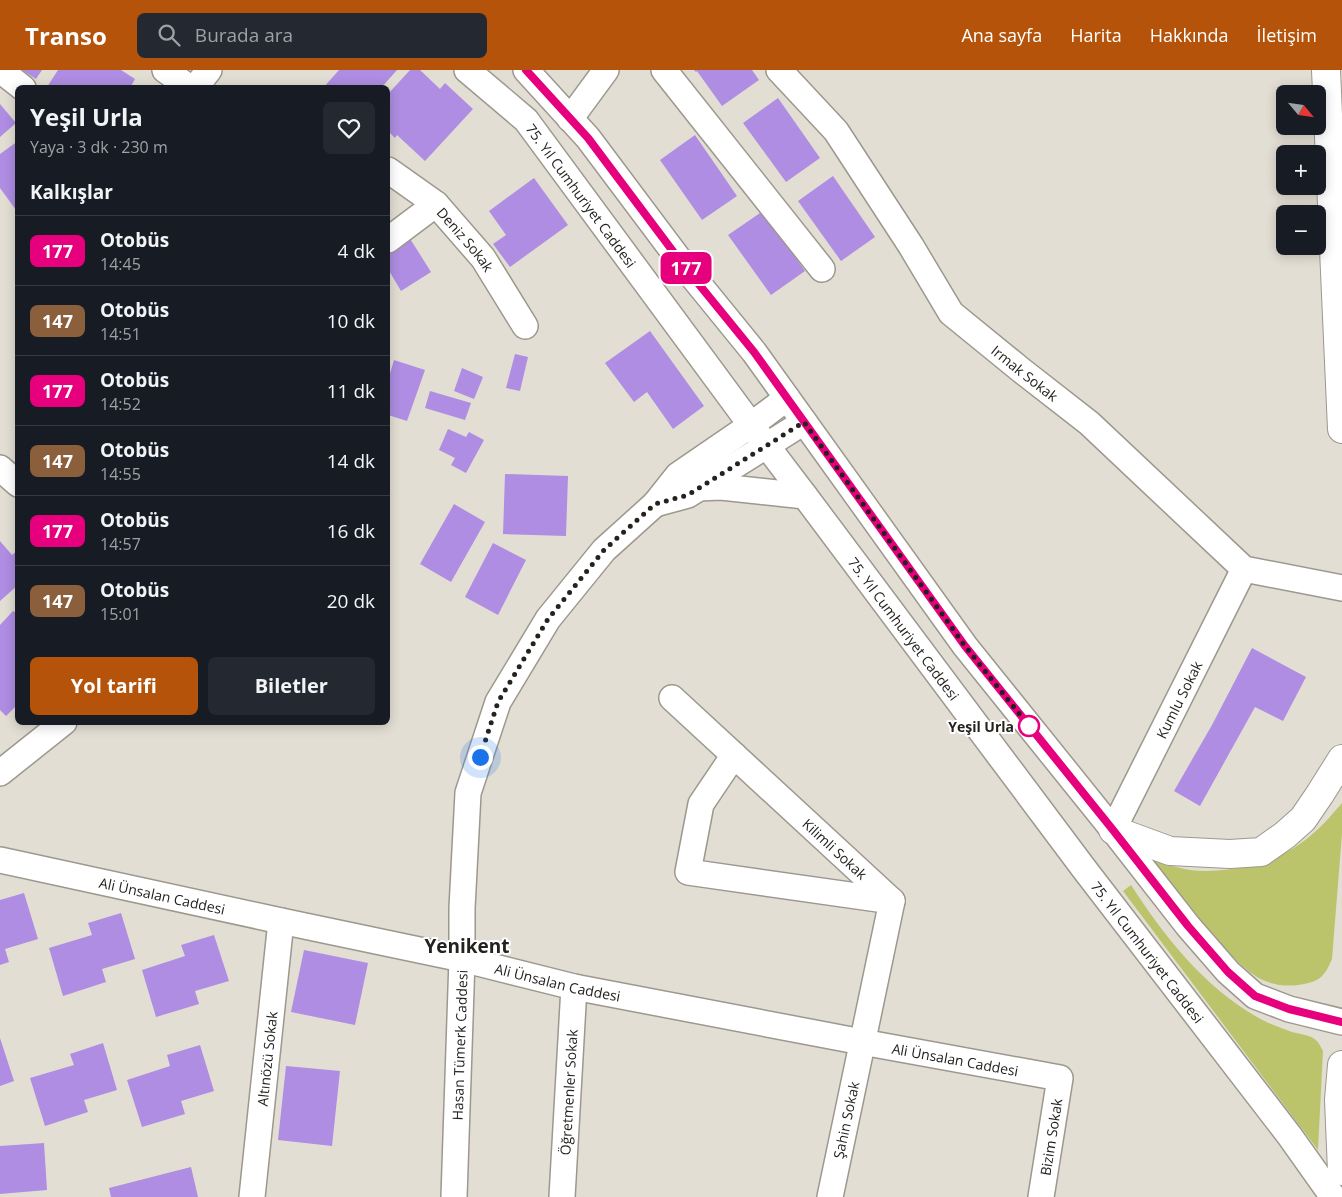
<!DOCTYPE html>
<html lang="tr">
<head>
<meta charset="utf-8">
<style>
  :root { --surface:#171b24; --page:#242831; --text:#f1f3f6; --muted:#9ea1a6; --line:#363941; --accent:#b45309 }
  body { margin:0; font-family:"Open Sans",sans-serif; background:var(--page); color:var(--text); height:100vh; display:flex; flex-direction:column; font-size:19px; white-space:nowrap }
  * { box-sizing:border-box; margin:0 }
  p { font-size:16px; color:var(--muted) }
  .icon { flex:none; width:28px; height:28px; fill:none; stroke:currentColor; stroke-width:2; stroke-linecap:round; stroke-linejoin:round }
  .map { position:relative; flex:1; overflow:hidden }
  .drawer { position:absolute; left:15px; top:15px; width:375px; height:640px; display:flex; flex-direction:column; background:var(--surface); border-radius:8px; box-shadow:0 2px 12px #0003 }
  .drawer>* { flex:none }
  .badge { padding:0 10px; border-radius:8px; font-size:18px; line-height:32px }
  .needle { width:32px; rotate:119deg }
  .controls { position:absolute; left:1276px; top:15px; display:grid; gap:10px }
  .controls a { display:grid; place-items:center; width:50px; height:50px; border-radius:8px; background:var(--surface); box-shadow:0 2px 12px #0003; font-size:25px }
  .you { position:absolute; width:25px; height:25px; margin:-12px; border:4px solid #fff; border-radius:50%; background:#1a73e8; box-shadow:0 0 0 8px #1a73e833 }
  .map>.badge { position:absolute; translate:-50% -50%; box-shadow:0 0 0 2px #fff }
  h2 { padding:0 15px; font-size:19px; line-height:45px }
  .round { display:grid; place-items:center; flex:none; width:52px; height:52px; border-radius:8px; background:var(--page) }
  .overview { display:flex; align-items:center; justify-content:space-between; height:85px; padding:0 15px }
  h1 { font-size:24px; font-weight:700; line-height:38px }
  .primary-button { display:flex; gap:10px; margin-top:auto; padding:10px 15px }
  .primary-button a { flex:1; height:58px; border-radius:8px; background:var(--accent); color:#fff; font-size:20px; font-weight:700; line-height:58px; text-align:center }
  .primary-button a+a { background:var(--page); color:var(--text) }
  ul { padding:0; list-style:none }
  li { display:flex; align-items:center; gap:15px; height:70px; padding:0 15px; border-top:1px solid var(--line) }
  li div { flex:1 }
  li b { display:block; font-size:19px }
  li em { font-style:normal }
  li .badge { min-width:55px; font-weight:700; text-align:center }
  header { display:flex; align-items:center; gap:30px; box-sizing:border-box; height:70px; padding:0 25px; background:var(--accent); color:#fff }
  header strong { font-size:24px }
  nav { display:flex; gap:28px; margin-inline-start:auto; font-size:18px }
  .search { width:350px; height:45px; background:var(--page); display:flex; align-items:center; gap:12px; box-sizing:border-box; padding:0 18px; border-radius:8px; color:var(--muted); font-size:19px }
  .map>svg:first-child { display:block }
</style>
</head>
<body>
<header>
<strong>Transo</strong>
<div class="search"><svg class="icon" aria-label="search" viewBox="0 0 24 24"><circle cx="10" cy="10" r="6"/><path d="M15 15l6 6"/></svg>Burada ara</div>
<nav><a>Ana sayfa</a><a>Harita</a><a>Hakkında</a><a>İletişim</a></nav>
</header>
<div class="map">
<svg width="1342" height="1127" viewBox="0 0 1342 1127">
  <rect width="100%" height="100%" fill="#e3ded4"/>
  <g fill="#bcc46b">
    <path d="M1342,733V764L1332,889C1324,908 1319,912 1298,915C1283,917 1267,914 1254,905C1238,894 1226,879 1213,864C1192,840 1172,815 1152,789C1168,795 1186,801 1204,801C1237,801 1274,793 1301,773C1317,762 1330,747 1342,733Z"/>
    <path d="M1131,815C1164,866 1203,916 1257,947C1267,953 1281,958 1292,962C1300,964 1311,965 1317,971C1320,974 1321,978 1323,981L1318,1080L1123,821Z"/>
  </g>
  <g fill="#ae8de2">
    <path d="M22,0H42L36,9Z"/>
    <path d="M58,0H121L135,9L130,18H49L47,17Z"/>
    <path d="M339,0H397L381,18H323Z"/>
    <path d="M410,0H420L440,19L445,13L473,39L425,91L397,65L395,68L388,61V24Z"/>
    <path d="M694,0H752L759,10L722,36L697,1L696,2Z"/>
    <path d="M778,28L820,88L786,112L743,53Z"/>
    <path d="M0,34L16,53L0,67Z"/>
    <path d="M695,65L737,126L702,150L660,90Z"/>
    <path d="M18,71V138L16,140L0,118V84Z"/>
    <path d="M833,106L875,167L841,191L798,131Z"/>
    <path d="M534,108L568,155L510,197L493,174L506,165L489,141Z"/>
    <path d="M763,141L805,201L771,225L728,165Z"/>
    <path d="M409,167L431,202L401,221L388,199V180Z"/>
    <path d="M650,261L704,336L673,359L647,322L634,332L605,293Z"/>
    <path d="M515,284L528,287L520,321L506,318Z"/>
    <path d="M394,290L425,300L407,351L388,345V310Z"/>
    <path d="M462,298L483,307L474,329L454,321Z"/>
    <path d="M430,321L471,333L465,350L425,338Z"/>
    <path d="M448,359L466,367L469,362L484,370L466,403L451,395L455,388L439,380Z"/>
    <path d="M505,404L568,406L566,466L503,464Z"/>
    <path d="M454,434L485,452L451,512L420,494Z"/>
    <path d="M0,471L12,485L18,480V515L0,531Z"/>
    <path d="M493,473L526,490L498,545L465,527Z"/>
    <path d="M13,541L18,544V619L15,622L18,625V634L6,646L0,640V555Z"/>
    <path d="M1252,578L1306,607L1283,651L1255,637L1200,736L1174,721L1212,655Z"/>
    <path d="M24,823L38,869L5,879L9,892L0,895V830Z"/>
    <path d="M121,843L135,889L102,899L106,912L63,926L49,878L92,865L88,853Z"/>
    <path d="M214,865L229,911L195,921L199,934L156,947L142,900L185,886L181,875Z"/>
    <path d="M304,880L368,893L355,955L291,942Z"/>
    <path d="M0,968L14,1011L0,1016Z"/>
    <path d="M103,973L117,1020L84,1030L88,1042L45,1056L30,1008L74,995L70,984Z"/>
    <path d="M200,975L214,1021L181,1031L185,1044L142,1057L127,1010L170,996L167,985Z"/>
    <path d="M286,996L340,1001L332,1076L278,1070Z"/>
    <path d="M44,1073L47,1120L0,1124V1076Z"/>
    <path d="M191,1097L198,1127H111L109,1118Z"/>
  </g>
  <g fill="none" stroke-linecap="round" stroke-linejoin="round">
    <g stroke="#9d988e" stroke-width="28">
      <g id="minor">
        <path d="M0,0L23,18"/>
        <path d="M165,0L190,18"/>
        <path id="s1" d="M467,0L526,50L751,355L805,426L1085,800L1289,1065L1333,1127"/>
        <path d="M526,0L588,68L684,196L754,282L965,576L1113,760L1188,856L1228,902L1255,926L1289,939L1342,952"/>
        <path d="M664,0L822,199"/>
        <path id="s2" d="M779,0L836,61L911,176L951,243L1021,300L1089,353L1244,499L1342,518"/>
        <path d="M195,18L209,0"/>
        <path d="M570,49L606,0"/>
        <path id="s3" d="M388,100L436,134L483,188L525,256"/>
        <path d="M388,170L436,134"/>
        <path d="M0,398L18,414"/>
        <path d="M698,418L721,417L805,426"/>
        <path d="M655,434L688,425L804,352"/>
        <path id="s4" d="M672,628L892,831L830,1127"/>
        <path d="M734,685L701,734L688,802L892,831"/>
        <path d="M0,703L64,652"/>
        <path id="s5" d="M1113,760L1244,499"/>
        <path id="s6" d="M0,790L281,851L462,889L574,917L862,972L1060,1008L1041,1127"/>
        <path id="s7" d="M252,1127L281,851"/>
        <path id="s8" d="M454,1127L462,889V838L468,723L498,632L548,549L604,480L655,434L678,405L751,355L787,328"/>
        <path id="s9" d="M562,1127L574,917"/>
      </g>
    </g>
    <g stroke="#9d988e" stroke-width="30">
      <g id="highway">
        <path d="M1326,0L1342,359"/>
        <path d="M1113,760L1170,781L1230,784L1261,782L1285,765L1303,749L1320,724L1342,689"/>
        <path d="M1342,995L1339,1030L1342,1101"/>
      </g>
    </g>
    <use href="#minor" stroke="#fff" stroke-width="25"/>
    <use href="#highway" stroke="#fff" stroke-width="28"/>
  </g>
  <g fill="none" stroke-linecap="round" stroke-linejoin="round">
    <g stroke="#fff" stroke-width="11">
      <path id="line" d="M526,0L588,68L684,196L754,282L965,576L1113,760L1188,856L1228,902L1255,926L1289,939L1342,952"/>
    </g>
    <use href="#line" stroke="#e6007e" stroke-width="8"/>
    <path stroke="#24221e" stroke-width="5" stroke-dasharray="0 9" d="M480,687L498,632L548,549L604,480L655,434L688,425L804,352L965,576L1029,656"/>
  </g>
  <circle fill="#fff" stroke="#e6007e" stroke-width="2.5" cx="1029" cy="656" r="10"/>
  <g text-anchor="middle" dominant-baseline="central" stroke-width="4" stroke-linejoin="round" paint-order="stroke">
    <g font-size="14" fill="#24221e" stroke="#fff">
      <text stroke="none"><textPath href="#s1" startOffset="171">75. Yıl Cumhuriyet Caddesi</textPath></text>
      <text stroke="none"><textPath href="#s3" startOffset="105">Deniz Sokak</textPath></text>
      <text stroke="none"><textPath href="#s2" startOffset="394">Irmak Sokak</textPath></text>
      <text stroke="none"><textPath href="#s1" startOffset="711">75. Yıl Cumhuriyet Caddesi</textPath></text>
      <text stroke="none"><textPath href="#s5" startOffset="146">Kumlu Sokak</textPath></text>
      <text stroke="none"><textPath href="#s4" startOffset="222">Kilimli Sokak</textPath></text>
      <text stroke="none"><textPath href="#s6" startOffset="166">Ali Ünsalan Caddesi</textPath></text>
      <text stroke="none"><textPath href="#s1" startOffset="1116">75. Yıl Cumhuriyet Caddesi</textPath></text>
      <text stroke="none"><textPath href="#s6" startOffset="571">Ali Ünsalan Caddesi</textPath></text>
      <text stroke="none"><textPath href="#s8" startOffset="152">Hasan Tümerk Caddesi</textPath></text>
      <text stroke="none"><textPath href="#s7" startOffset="139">Altınözü Sokak</textPath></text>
      <text stroke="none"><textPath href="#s6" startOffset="976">Ali Ünsalan Caddesi</textPath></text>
      <text stroke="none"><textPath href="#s9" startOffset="105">Öğretmenler Sokak</textPath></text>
      <text transform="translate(846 1050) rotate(-78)">Şahin Sokak</text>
      <text transform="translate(1051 1067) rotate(-81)">Bizim Sokak</text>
    </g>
    <g font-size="14" font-weight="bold" fill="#24221e" stroke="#fff" text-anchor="end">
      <text x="1014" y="656">Yeşil Urla</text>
    </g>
    <g font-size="19" font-weight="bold" fill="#24221e" stroke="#fff">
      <text x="467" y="876">Yenikent</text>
    </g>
  </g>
</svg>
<div class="controls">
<a><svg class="needle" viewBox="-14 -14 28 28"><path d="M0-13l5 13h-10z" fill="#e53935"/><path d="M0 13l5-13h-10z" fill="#9ea1a6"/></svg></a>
<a>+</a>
<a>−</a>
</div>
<div class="you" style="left:480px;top:687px"></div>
<b class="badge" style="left:686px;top:198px;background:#e6007e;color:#fff">177</b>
<section class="drawer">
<div class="overview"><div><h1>Yeşil Urla</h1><p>Yaya · 3 dk · 230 m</p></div><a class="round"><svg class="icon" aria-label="heart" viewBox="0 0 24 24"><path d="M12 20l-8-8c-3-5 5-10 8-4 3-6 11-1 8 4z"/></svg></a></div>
<h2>Kalkışlar</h2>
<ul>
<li><span class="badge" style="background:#e6007e;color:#fff">177</span><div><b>Otobüs</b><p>14:45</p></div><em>4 dk</em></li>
<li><span class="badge" style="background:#8b5e3c;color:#fff">147</span><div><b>Otobüs</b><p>14:51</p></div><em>10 dk</em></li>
<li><span class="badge" style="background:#e6007e;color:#fff">177</span><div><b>Otobüs</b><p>14:52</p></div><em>11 dk</em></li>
<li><span class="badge" style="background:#8b5e3c;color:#fff">147</span><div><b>Otobüs</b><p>14:55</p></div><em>14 dk</em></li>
<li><span class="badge" style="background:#e6007e;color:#fff">177</span><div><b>Otobüs</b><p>14:57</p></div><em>16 dk</em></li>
<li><span class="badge" style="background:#8b5e3c;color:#fff">147</span><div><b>Otobüs</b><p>15:01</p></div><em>20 dk</em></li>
</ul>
<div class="primary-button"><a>Yol tarifi</a><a>Biletler</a></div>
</section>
</div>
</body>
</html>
